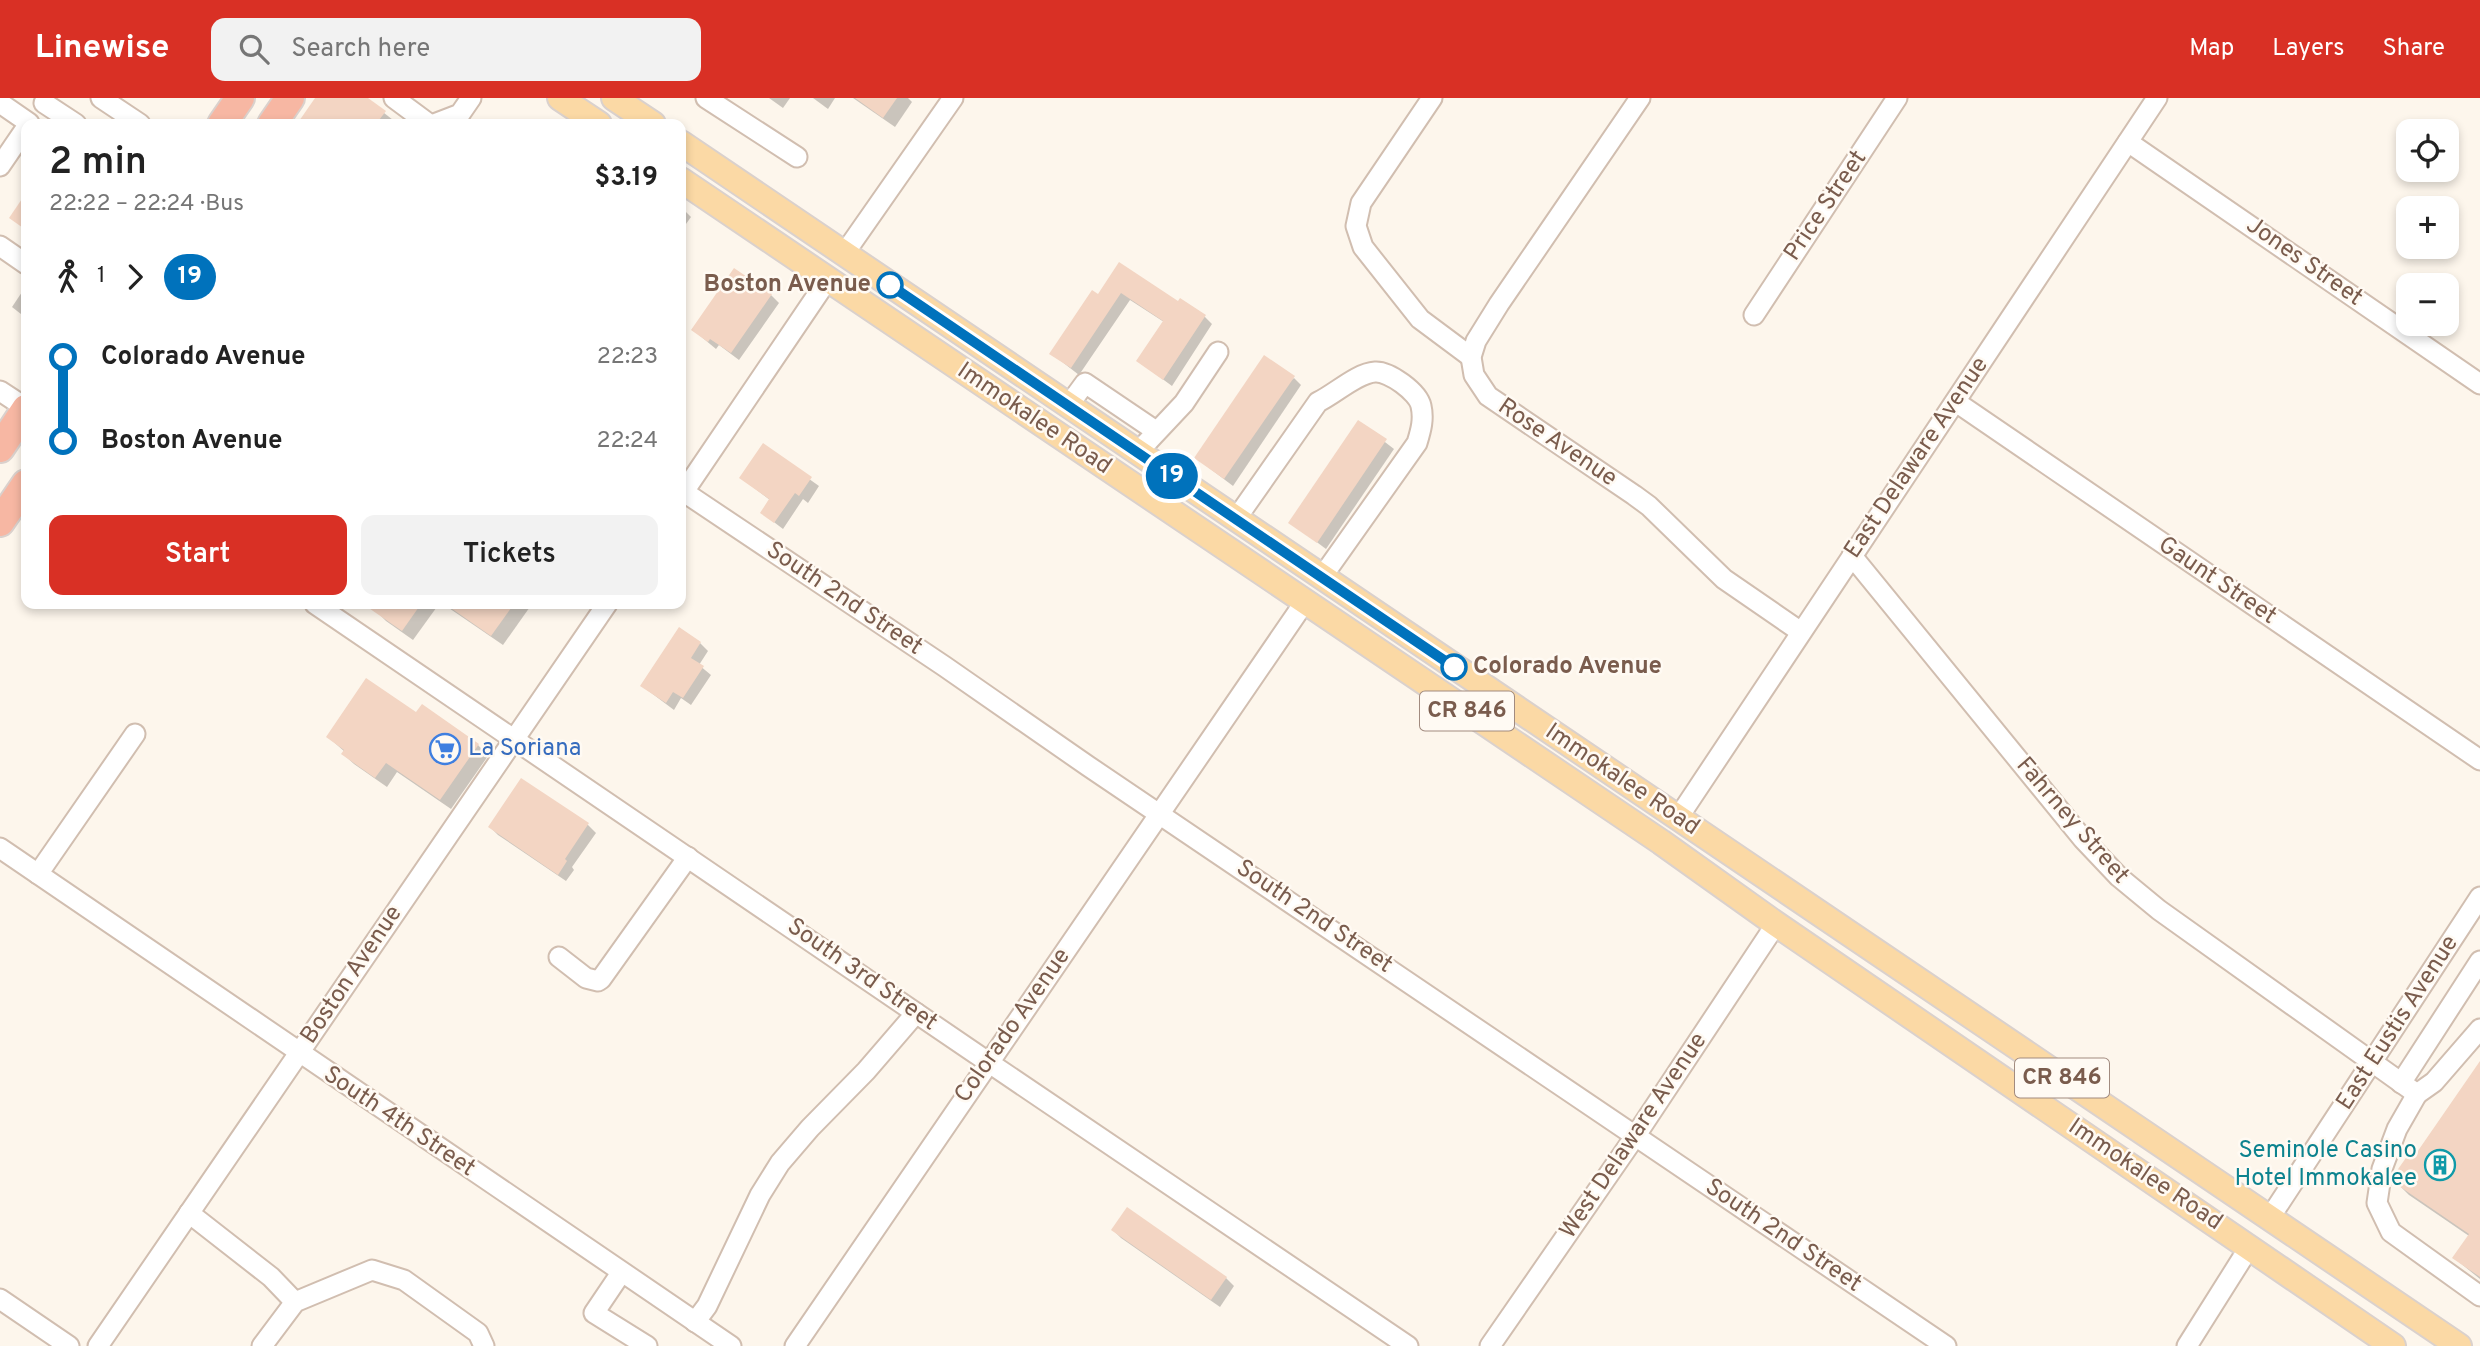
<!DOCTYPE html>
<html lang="en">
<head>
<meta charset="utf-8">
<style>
  :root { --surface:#fff; --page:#f2f2f2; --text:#222; --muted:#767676; --accent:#d93025 }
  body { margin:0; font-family:Overpass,sans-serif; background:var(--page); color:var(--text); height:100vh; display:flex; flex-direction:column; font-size:26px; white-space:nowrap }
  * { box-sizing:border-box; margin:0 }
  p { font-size:23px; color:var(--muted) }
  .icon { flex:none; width:38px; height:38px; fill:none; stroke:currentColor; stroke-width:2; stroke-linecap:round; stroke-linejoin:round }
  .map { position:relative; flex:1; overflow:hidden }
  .sheet { position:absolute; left:21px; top:21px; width:665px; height:490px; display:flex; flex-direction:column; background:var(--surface); border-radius:14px; box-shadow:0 4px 10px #0003 }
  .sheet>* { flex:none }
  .badge { padding:0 14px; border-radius:23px; font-size:24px; line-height:46px }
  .buttons { position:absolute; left:2396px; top:21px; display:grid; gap:14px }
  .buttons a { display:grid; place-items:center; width:63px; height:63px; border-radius:14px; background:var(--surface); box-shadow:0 4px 10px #0003; font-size:35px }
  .map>.badge { position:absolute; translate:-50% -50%; box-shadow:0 0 0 4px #fff }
  .legs { display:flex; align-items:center; gap:10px; height:77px; padding:0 28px; font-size:23px }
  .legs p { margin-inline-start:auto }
  .head { display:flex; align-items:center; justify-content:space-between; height:119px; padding:0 28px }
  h1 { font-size:38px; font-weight:600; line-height:52px }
  .action { display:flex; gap:14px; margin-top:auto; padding:14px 28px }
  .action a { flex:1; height:80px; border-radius:14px; background:var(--accent); color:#fff; font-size:28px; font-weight:600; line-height:80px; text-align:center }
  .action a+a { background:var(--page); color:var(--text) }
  ul { padding:0 28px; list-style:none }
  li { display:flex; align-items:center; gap:24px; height:84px; font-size:26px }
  li i { display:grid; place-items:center; width:10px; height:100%; margin:0 9px; background:currentColor }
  li i::after { content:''; width:18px; height:18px; margin:-9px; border:5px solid; border-radius:50%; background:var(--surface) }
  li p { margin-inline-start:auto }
  li:first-child i { background:linear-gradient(#0000 50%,currentColor 0) }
  li:last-child i { background:linear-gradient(currentColor 50%,#0000 0) }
  header { display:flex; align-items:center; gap:42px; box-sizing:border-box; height:98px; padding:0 35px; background:var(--accent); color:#fff }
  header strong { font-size:33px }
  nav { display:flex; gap:38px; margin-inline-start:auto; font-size:24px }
  .search { width:490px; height:63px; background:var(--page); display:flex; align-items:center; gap:18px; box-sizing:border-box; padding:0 24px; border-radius:14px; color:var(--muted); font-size:26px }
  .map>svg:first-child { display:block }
</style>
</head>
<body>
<header>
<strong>Linewise</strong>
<div class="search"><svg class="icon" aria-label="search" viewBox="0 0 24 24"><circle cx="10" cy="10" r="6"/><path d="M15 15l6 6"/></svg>Search here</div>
<nav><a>Map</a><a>Layers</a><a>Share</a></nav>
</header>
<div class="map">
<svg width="2480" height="1248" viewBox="0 0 2480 1248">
  <rect width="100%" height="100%" fill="#fdf6ec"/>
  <g fill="#0003">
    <path d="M317,0H365L393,22L390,26H299Z"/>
    <path d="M769,0H790L783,10Z"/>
    <path d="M813,0H835L828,11Z"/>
    <path d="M853,0H908L912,4L895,29Z"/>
    <path d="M681,109L691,119L681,133Z"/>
    <path d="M1120,166L1179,206L1205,219L1212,226L1172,288L1138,263L1164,224L1130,202L1079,277L1052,256L1099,198Z"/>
    <path d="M24,191L26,193V220L12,209Z"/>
    <path d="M771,197L779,205L739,262L719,247L716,251L693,232Z"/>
    <path d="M1294,280L1301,287L1233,388L1196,360Z"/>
    <path d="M1359,324L1394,351L1326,451L1290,424Z"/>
    <path d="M763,348L819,388L808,405L803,401L783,431L762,415L770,402L741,380Z"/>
    <path d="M380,506H439L413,542L386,523L376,513Z"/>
    <path d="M443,506H532L503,547Z"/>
    <path d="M700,545L708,553L699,567L711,577L691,607L681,600L674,612L642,588Z"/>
    <path d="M416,617L478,647L488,658L451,711L397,674L387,689L354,666L343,656L345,654L328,639Z"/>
    <path d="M588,727L596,735L572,769L574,772L566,783L498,737L490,729Z"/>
    <path d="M2480,966V1181L2454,1160L2469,1138L2409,1097L2398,1086Z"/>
    <path d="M1128,1111L1226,1180L1234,1188L1220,1209L1121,1140L1113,1132Z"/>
  </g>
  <g fill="#f3d5c3">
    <path d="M315,0H368L386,13L376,26H297Z"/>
    <path d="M855,0H897L883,20Z"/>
    <path d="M26,95V132L9,120Z"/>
    <path d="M1119,164L1178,203L1180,200L1206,217L1163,282L1136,263L1163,223L1121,195L1071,270L1049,256L1092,192L1098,196Z"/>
    <path d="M734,170L772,196L731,255L710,241L708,244L691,232Z"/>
    <path d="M1264,257L1295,278L1224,381L1194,360Z"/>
    <path d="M1358,322L1387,341L1317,445L1288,425Z"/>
    <path d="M763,345L812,379L799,398L795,395L774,425L760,415L769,401L739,380Z"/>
    <path d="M363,506H421L402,533Z"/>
    <path d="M445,506H514L491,538Z"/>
    <path d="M679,529L701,544L691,560L704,568L683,600L673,594L666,605L640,588Z"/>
    <path d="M366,580L416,614L422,606L479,646L440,702L386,665L375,680L341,656L344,652L326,639Z"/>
    <path d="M521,680L589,725L565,761L567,763L558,777L488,729Z"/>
    <path d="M2480,963V1179L2452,1160L2469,1136L2396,1086L2402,1078L2396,1074L2408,1057L2413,1060Z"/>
    <path d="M1127,1109L1227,1179L1211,1202L1111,1132Z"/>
  </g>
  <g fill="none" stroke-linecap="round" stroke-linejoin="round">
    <g stroke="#d1beb0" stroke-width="23">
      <g id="minor">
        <path d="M101,0L140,26"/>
        <path d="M394,0L429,26"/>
        <path d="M706,0L797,59"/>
        <path d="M1432,0L1361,105L1356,128L1363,149L1420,221L1471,259"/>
        <path d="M1640,0L1499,206L1476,243L1471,259L1474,277L1488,298L1634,397L1649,408L1724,481L1801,534"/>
        <path d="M0,5L29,25"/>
        <path d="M44,5L76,26"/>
        <path d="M434,26L460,16L471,0"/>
        <path d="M2128,44L2480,286"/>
        <path d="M0,68L26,30"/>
        <path d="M0,148L26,166"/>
        <path d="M844,156L953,0"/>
        <path d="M1754,217L1897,0"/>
        <path d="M0,293L26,310"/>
        <path d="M1956,304L2480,662"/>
        <path d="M1068,308L1085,285L1156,333"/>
        <path d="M1137,355L1184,305L1218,254"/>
        <path d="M681,392L944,568L1088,668L1946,1248"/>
        <path d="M681,398L828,181"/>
        <path d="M1236,421L1318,304C1335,296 1357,275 1375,274C1389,273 1418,294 1421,308C1424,321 1421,332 1417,345L1322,479"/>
        <path d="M1852,458L2083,741L2119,779L2159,812L2417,996L2434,984L2480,931"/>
        <path d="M315,506L988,964L1408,1248"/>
        <path d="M1678,720L2157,0"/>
        <path d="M0,750L731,1248"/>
        <path d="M38,776L135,636"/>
        <path d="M559,859L586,880L598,883L601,881L688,759"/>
        <path d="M2401,985L2480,863"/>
        <path d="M2417,996L2397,1031L2382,1071L2377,1105L2391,1134L2480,1198"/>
        <path d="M189,1115L271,1179L295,1204"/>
        <path d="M2269,1121L2480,799"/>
        <path d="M621,1175L594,1215L647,1248"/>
        <path d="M0,1201L69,1248"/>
        <path d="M695,1224L707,1208L760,1097L780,1065L810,1030L866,973L916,915"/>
        <path d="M98,1248L607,506"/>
        <path d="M262,1248L295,1204L372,1172L404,1182L478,1235L484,1248"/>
        <path d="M795,1248L1304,505"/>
        <path d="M1490,1248L1636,1037L1776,826"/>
        <path d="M2187,1248L2250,1148"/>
      </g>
    </g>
    <g stroke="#dad1cd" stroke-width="28">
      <g id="major">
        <path d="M560,0L599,26"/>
        <path d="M614,0L653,26"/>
        <path d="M681,45L2459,1248"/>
        <path d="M681,82L1661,744L1776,826L2393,1248"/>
      </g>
    </g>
    <g stroke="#dad1cd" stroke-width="32">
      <g id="highway">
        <path d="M222,26L240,0"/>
        <path d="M272,26L290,0"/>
        <path d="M0,350L26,311"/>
        <path d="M0,424L26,386"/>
      </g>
    </g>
    <use href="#minor" stroke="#fff" stroke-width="19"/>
    <use href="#major" stroke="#fbd9a5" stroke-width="24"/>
    <use href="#highway" stroke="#f7b7a3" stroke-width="28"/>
  </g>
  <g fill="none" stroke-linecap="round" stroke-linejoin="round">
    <g stroke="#fff" stroke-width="16">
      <path id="line-1" d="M890,187L1454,569"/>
    </g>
    <use href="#line-1" stroke="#0072bc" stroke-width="10"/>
  </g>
  <defs>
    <g id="supermarket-ring" transform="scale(1.575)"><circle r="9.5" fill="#fffaf3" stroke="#3f7fe0" stroke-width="1.5"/><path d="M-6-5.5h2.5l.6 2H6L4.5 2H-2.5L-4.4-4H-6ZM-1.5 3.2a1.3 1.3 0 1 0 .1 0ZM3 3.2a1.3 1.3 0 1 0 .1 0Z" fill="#3f7fe0"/></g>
    <g id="building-ring" transform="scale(1.575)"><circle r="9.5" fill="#fffaf3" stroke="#0f9aa8" stroke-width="1.5"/><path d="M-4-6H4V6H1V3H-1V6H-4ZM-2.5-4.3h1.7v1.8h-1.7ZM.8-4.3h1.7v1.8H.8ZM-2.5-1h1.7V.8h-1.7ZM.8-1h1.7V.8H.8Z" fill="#0f9aa8"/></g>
  </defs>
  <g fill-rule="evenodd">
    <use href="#supermarket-ring" x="445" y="651"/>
    <use href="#building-ring" x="2440" y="1067"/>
  </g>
  <g fill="#fff" stroke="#0072bc" stroke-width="3.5">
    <circle cx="890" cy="187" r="12"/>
    <circle cx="1454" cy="569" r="12"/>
  </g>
  <g text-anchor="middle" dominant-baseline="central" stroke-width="5" stroke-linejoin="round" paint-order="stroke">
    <g fill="#fffaf3" stroke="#a28b7f" stroke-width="2">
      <rect x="1420" y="593.5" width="94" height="39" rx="5"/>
      <rect x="2015" y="960.5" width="94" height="39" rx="5"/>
    </g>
    <g font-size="23" font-weight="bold" fill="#7a5c4d">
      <text x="1467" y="613">CR 846</text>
      <text x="2062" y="980">CR 846</text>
    </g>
    <g font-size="24" fill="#7a5c4d" stroke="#fffaf3">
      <text transform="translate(1826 108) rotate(-56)">Price Street</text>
      <text transform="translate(2304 164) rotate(35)">Jones Street</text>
      <text transform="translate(1034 321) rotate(34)">Immokalee Road</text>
      <text transform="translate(1557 345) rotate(34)">Rose Avenue</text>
      <text transform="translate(1917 360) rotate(-56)">East Delaware Avenue</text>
      <text transform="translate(2217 483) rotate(34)">Gaunt Street</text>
      <text transform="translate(844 501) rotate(34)">South 2nd Street</text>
      <text transform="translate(1622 682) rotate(34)">Immokalee Road</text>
      <text transform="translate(2072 723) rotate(49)">Fahrney Street</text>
      <text transform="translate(1314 819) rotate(34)">South 2nd Street</text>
      <text transform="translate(352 877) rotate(-56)">Boston Avenue</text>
      <text transform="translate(862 877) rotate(35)">South 3rd Street</text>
      <text transform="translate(2398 925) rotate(-57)">East Eustis Avenue</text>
      <text transform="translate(1013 928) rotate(-55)">Colorado Avenue</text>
      <text transform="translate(399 1024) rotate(34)">South 4th Street</text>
      <text transform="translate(1634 1038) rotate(-56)">West Delaware Avenue</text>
      <text transform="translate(2145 1077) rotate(34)">Immokalee Road</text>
      <text transform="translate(1783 1138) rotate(34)">South 2nd Street</text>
    </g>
    <g font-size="24" font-weight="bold" fill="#7a5c4d" stroke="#fffaf3" text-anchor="end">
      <text x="871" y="187">Boston Avenue</text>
      <text x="1473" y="569" text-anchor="start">Colorado Avenue</text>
    </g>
    <g font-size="24" fill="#366cbe" stroke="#fffaf3" text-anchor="start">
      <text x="468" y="651">La Soriana</text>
    </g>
    <g font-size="24" fill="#0d838f" stroke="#fffaf3" text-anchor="end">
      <text x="2417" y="1053">Seminole Casino<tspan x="2417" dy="28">Hotel Immokalee</tspan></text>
    </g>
  </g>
</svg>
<div class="buttons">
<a><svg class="icon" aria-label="locate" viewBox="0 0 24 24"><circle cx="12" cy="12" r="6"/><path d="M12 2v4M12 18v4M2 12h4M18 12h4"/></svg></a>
<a>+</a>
<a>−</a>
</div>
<b class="badge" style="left:1172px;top:378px;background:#0072bc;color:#fff">19</b>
<section class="sheet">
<div class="head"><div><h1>2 min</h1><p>22:22 – 22:24 · Bus</p></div><b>$3.19</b></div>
<div class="legs"><svg class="icon" aria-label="walk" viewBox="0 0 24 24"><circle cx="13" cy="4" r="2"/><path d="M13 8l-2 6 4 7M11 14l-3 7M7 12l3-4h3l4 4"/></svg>1<svg class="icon" aria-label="forward" viewBox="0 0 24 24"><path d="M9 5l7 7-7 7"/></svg><b class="badge" style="background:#0072bc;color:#fff">19</b></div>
<ul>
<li><i style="color:#0072bc"></i><b>Colorado Avenue</b><p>22:23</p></li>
<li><i style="color:#0072bc"></i><b>Boston Avenue</b><p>22:24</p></li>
</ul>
<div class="action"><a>Start</a><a>Tickets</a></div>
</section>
</div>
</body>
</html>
